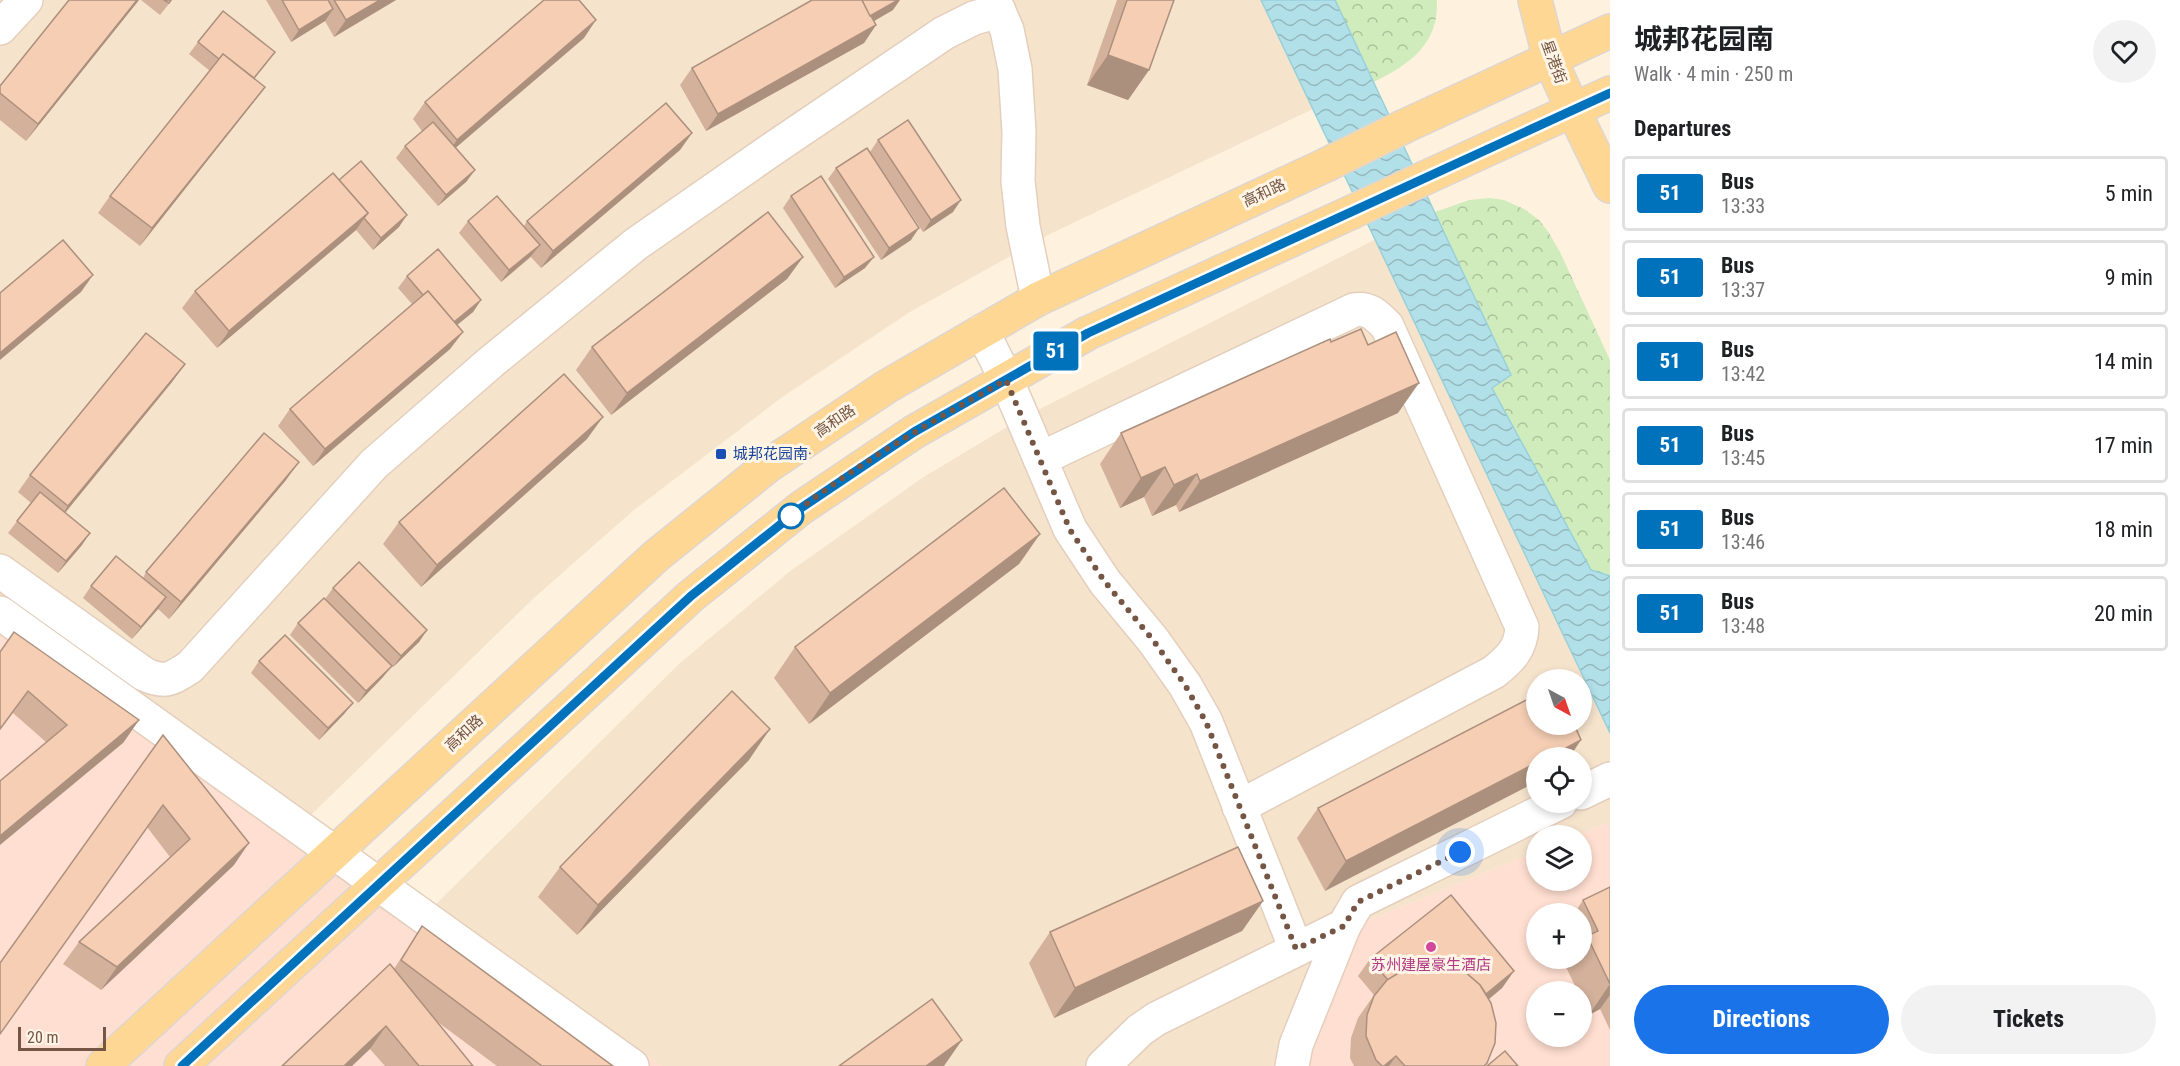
<!DOCTYPE html>
<html lang="en">
<head>
<meta charset="utf-8">
<style>
  :root { --surface:#fff; --page:#f2f2f2; --text:#202124; --muted:#757577; --line:#e0e0e0; --accent:#1a73e8 }
  body { margin:0; font-family:"Roboto Condensed","Noto Sans SC",sans-serif; background:var(--page); color:var(--text); height:100vh; display:flex; flex-direction:column; font-size:22px; white-space:nowrap }
  * { box-sizing:border-box; margin:0 }
  p { font-size:20px; color:var(--muted) }
  .icon { flex:none; width:33px; height:33px; fill:none; stroke:currentColor; stroke-width:2; stroke-linecap:round; stroke-linejoin:round }
  .map { position:relative; flex:1; overflow:hidden }
  .side { display:flex; flex-direction:column; background:var(--surface); width:570px }
  .side>* { flex:none }
  .badge { padding:0 12px; border-radius:4px; font-size:21px; line-height:39px }
  .needle { width:39px; rotate:140deg }
  .buttons { position:absolute; left:1526px; top:669px; display:grid; gap:12px }
  .buttons a { display:grid; place-items:center; width:66px; height:66px; border-radius:50%; background:var(--surface); box-shadow:0 3px 9px #0003; font-size:30px }
  .scale { position:absolute; left:18px; bottom:15px; width:88px; box-sizing:border-box; padding-left:6px; border:3px solid #755645; border-top:0; font-size:16px; line-height:21px; white-space:nowrap; color:#755645; -webkit-text-stroke:4px #fff5e6; paint-order:stroke }
  .you { position:absolute; width:30px; height:30px; margin:-15px; border:4px solid #fff; border-radius:50%; background:#1a73e8; box-shadow:0 0 0 9px #1a73e833 }
  .map>.badge { position:absolute; translate:-50% -50%; box-shadow:0 0 0 3px #fff }
  h2 { padding:0 24px; font-size:22px; line-height:54px }
  .round { display:grid; place-items:center; flex:none; width:63px; height:63px; border-radius:32px; background:var(--page) }
  .overview { display:flex; align-items:center; justify-content:space-between; height:102px; padding:0 24px }
  h1 { font-size:28px; font-weight:700; line-height:45px }
  .cta { display:flex; gap:12px; margin-top:auto; padding:12px 24px }
  .cta a { flex:1; height:69px; border-radius:36px; background:var(--accent); color:#fff; font-size:24px; font-weight:700; line-height:69px; text-align:center }
  .cta a+a { background:var(--page); color:var(--text) }
  ul { padding:0; list-style:none }
  li { display:flex; align-items:center; gap:18px; height:75px; margin:0 12px 9px; padding:0 12px; border:3px solid var(--line); border-radius:6px }
  li div { flex:1 }
  li b { display:block; font-size:22px }
  li em { font-style:normal }
  li .badge { min-width:66px; font-weight:700; text-align:center }
  main { display:flex; flex:1; min-height:0 }
  .map>svg:first-child { display:block }
</style>
</head>
<body>
<main>
<div class="map">
<svg width="1610" height="1066" viewBox="0 0 1610 1066">
  <defs>
    <pattern id="park-crowns" width="20" height="18" patternUnits="userSpaceOnUse" patternTransform="scale(1.5)"><rect width="20" height="18" fill="#d0ecbc"/><path d="M2 6a3 3 0 1 1 6 0M12 15a3 3 0 1 1 6 0" fill="none" stroke="#adc29b"/></pattern>
    <pattern id="water-waves" width="16" height="10" patternUnits="userSpaceOnUse" patternTransform="scale(1.5)"><rect width="16" height="10" fill="#b2e0e8"/><path d="M0 5q4-4 8 0t8 0" fill="none" stroke="#95b8be"/></pattern>
  </defs>
  <rect width="100%" height="100%" fill="#fef2de"/>
  <g fill="#f6e3cc" fill-rule="evenodd">
    <path d="M0,0H1261L1313,109L1052,233L910,312L781,398L634,510L535,597L311,815L0,591Z"/>
    <path d="M1376,239L1610,733V822L1577,835L1536,836V852L1330,936L1272,1066H661L436,904L680,663L789,572L922,478L1020,419ZM1536,680H1581V724H1536ZM1536,758H1581V802H1536Z"/>
  </g>
  <g fill="#ffdfd1" fill-rule="evenodd">
    <path d="M0,591L436,904L661,1066H0Z"/>
    <path d="M1610,822V1066H1272L1330,936L1536,852V880H1581V836L1577,835ZM1536,914H1581V958H1536ZM1536,992H1581V1036H1536Z"/>
  </g>
  <g fill="url(#park-crowns)">
    <path d="M1335,0H1437C1439,44 1410,64 1374,82Z"/>
    <path d="M1490,198L1504,200L1524,209L1539,220L1549,233L1560,252L1610,360V576L1591,571L1492,388L1511,375L1435,212L1469,200Z"/>
  </g>
  <path fill="url(#water-waves)" stroke="#98d0da" stroke-width="1.5" d="M1261,0H1335L1511,375L1492,388L1591,570L1610,576V733Z"/>
  <g fill="none" stroke-linecap="round" stroke-linejoin="round">
    <g stroke="#e4cfbd" stroke-width="36">
      <g id="minor">
        <path d="M994,0L1007,30L1015,69L1019,132L1018,181L1023,226L1038,299"/>
        <path d="M0,28L26,0"/>
        <path d="M982,331L1006,379L1070,529L1105,582L1153,640L1185,685L1206,722L1296,949"/>
        <path d="M1040,459L1354,310C1369,307 1377,316 1387,326L1522,627C1521,649 1510,659 1494,672L1239,807"/>
        <path d="M0,571L144,674C166,684 171,679 190,667L374,464L491,362L636,244L771,150L944,33L974,18L999,11"/>
        <path d="M0,613L632,1066"/>
        <path d="M1581,793L1610,779"/>
        <path d="M1103,1066L1140,1030L1156,1019L1344,926L1358,902L1561,802"/>
        <path d="M1292,1066L1296,1045L1344,926"/>
      </g>
    </g>
    <g stroke="#ded6d2" stroke-width="36">
      <g id="major">
        <path d="M1535,0L1550,59L1573,110L1610,186"/>
        <path d="M1405,126L1610,31"/>
        <path d="M1427,177L1610,93"/>
        <path d="M103,1066L656,556L769,465L886,387L1038,299L1326,165"/>
        <path d="M181,1066L691,596L801,508L914,432L1088,333L1350,213"/>
      </g>
    </g>
    <use href="#minor" stroke="#fff" stroke-width="33"/>
    <use href="#major" stroke="#ffd794" stroke-width="33"/>
    <g stroke="#ded6d2" stroke-width="36" stroke-linecap="butt">
      <g id="major-bridge">
        <path d="M1326,165L1405,126"/>
        <path d="M1350,213L1427,177"/>
      </g>
    </g>
    <use href="#major-bridge" stroke="#ffd794" stroke-width="33"/>
  </g>
  <g fill="#d3b19b">
    <path d="M139,0L26,141L0,120V86Z"/>
    <path d="M141,0H172L160,15Z"/>
    <path d="M266,0H396L334,37L325,21L291,42Z"/>
    <path d="M1117,0H1174L1149,70L1128,100L1087,85Z"/>
    <path d="M893,10L873,21L876,25L864,43L706,131L680,85L692,68Z"/>
    <path d="M584,38L455,148L475,170L466,182L438,206L396,158L405,146L422,131L413,119L425,102Z"/>
    <path d="M198,42L267,63L254,79L265,87L252,104L140,246L98,213L110,196L210,71L189,54Z"/>
    <path d="M692,133L680,150L541,268L531,257L501,282L459,233L468,221L524,226L527,221Z"/>
    <path d="M878,140L953,212L923,232L870,152Z"/>
    <path d="M836,168L911,240L881,260L828,179Z"/>
    <path d="M339,180L399,227L373,250L356,230L217,348L182,308L195,291Z"/>
    <path d="M791,196L865,268L835,288L783,208Z"/>
    <path d="M803,257L787,279L611,415L576,370L592,347Z"/>
    <path d="M407,276L481,300L473,312L457,325L463,332L450,349L313,466L278,426L290,409L412,304L398,288Z"/>
    <path d="M1331,342L1368,345L1398,413L1179,512L1176,505L1152,516L1144,497L1120,508L1100,464L1121,433Z"/>
    <path d="M185,364L172,382L65,512L82,545L58,573L8,533L31,503L18,492L30,475Z"/>
    <path d="M587,439L421,587L383,544L399,522Z"/>
    <path d="M286,480L169,619L158,609L132,639L83,598L91,586L143,578L146,572Z"/>
    <path d="M1040,534L1019,564L809,724L774,678L795,647Z"/>
    <path d="M333,588L427,630L419,642L393,667L391,666L383,677L358,703L290,635L298,623L325,599Z"/>
    <path d="M0,652L139,720L123,743L46,742L13,713L0,730Z"/>
    <path d="M259,661L353,703L344,714L319,740L251,673Z"/>
    <path d="M1536,695L1325,891L1297,838L1318,808Z"/>
    <path d="M163,735L234,865L101,990L63,964L79,942L170,857L147,827Z"/>
    <path d="M749,760L577,935L538,897L560,867Z"/>
    <path d="M1610,887V1030L1600,1009L1589,1015L1581,998V992H1578L1566,967L1572,958H1581V914H1574L1583,900Z"/>
    <path d="M1263,901L1242,931L1054,1018L1029,963L1050,932Z"/>
    <path d="M422,926L613,1066H497L435,1020L473,1066H385L370,1049L394,969Z"/>
    <path d="M1370,959L1514,971L1502,988L1489,999L1485,1066H1354L1350,1058L1351,1038L1358,1018L1374,995L1358,976Z"/>
  </g>
  <g fill="#ac907e">
    <path d="M137,0H139L26,141L38,124Z"/>
    <path d="M380,0H396L334,37L346,20Z"/>
    <path d="M898,0H900L893,10L857,31L865,19Z"/>
    <path d="M333,9L325,21L291,42L299,30Z"/>
    <path d="M596,20L584,38L445,157L457,140Z"/>
    <path d="M876,25L864,43L706,131L718,114Z"/>
    <path d="M1108,55L1149,70L1128,100L1087,85Z"/>
    <path d="M265,87L252,104L140,246L152,228Z"/>
    <path d="M692,133L680,150L541,268L553,251Z"/>
    <path d="M475,170L466,182L438,206L446,195Z"/>
    <path d="M961,200L953,212L923,232L931,220Z"/>
    <path d="M368,213L356,230L217,348L229,331Z"/>
    <path d="M407,215L399,227L373,250L381,238Z"/>
    <path d="M919,228L911,240L881,260L889,248Z"/>
    <path d="M540,245L531,256L501,282L509,270Z"/>
    <path d="M803,257L787,279L611,415L627,393Z"/>
    <path d="M874,257L865,268L835,288L844,277Z"/>
    <path d="M93,275L81,292L0,360V353Z"/>
    <path d="M481,300L473,312L441,338L450,326Z"/>
    <path d="M463,332L450,349L313,466L325,449Z"/>
    <path d="M185,364L172,382L56,524L68,506Z"/>
    <path d="M1419,383L1398,413L1179,512L1200,481Z"/>
    <path d="M603,417L587,439L421,587L437,565Z"/>
    <path d="M299,462L286,480L169,619L181,602Z"/>
    <path d="M1165,467L1144,497L1120,508L1141,478Z"/>
    <path d="M1197,474L1176,505L1152,516L1174,485Z"/>
    <path d="M90,533L82,545L58,573L66,561Z"/>
    <path d="M1040,534L1019,564L809,724L830,693Z"/>
    <path d="M166,597L158,609L132,639L141,627Z"/>
    <path d="M427,630L419,642L393,667L401,656Z"/>
    <path d="M392,666L383,677L358,703L366,691Z"/>
    <path d="M353,703L344,714L319,740L328,728Z"/>
    <path d="M139,720L123,743L0,845V836Z"/>
    <path d="M770,729L749,760L577,935L598,905Z"/>
    <path d="M1581,740L1569,758H1547Z"/>
    <path d="M1536,763V782L1325,891L1346,861Z"/>
    <path d="M249,843L234,865L101,990L117,967Z"/>
    <path d="M1263,901L1242,931L1054,1018L1075,988Z"/>
    <path d="M1514,971L1502,988L1470,1015L1482,998Z"/>
    <path d="M1610,984V995L1600,1009L1589,1015Z"/>
    <path d="M386,1026L370,1049L352,1066H344Z"/>
    <path d="M962,1040L944,1066H926Z"/>
    <path d="M1396,1056L1389,1066H1384Z"/>
  </g>
  <g fill="#f5ceb4" stroke="#ac907e" stroke-width="1.5">
    <path d="M69,0H137L38,124L0,93V86Z"/>
    <path d="M164,0H171L169,3Z"/>
    <path d="M282,0H328L333,9L299,30Z"/>
    <path d="M334,0H380L346,20Z"/>
    <path d="M544,0H579L596,20L457,140L425,102Z"/>
    <path d="M812,0H862L876,25L718,114L692,68Z"/>
    <path d="M862,0H898L870,16Z"/>
    <path d="M1127,0H1174L1149,70L1108,55Z"/>
    <path d="M223,11L275,52L254,78L223,54L219,59L198,42Z"/>
    <path d="M223,54L265,87L152,228L110,196Z"/>
    <path d="M666,103L692,133L553,251L527,221Z"/>
    <path d="M908,120L961,200L931,220L878,140Z"/>
    <path d="M433,122L475,170L446,195L405,146Z"/>
    <path d="M867,148L919,228L889,248L836,168Z"/>
    <path d="M361,161L407,215L381,238L364,218L368,213L339,180Z"/>
    <path d="M333,173L368,213L229,331L195,291Z"/>
    <path d="M821,176L874,257L844,277L791,196Z"/>
    <path d="M497,196L540,245L509,270L468,221Z"/>
    <path d="M768,212L803,257L627,393L592,347Z"/>
    <path d="M63,240L93,275L0,353V293Z"/>
    <path d="M438,249L481,300L454,322L428,291L423,295L407,276Z"/>
    <path d="M428,291L463,332L325,449L290,409Z"/>
    <path d="M1361,329L1368,345L1396,332L1419,383L1200,481L1197,474L1174,485L1165,467L1141,478L1121,433L1330,339L1331,342Z"/>
    <path d="M146,333L185,364L68,506L30,475Z"/>
    <path d="M564,374L603,417L437,565L399,522Z"/>
    <path d="M264,433L299,462L181,602L146,572Z"/>
    <path d="M1004,488L1040,534L830,693L795,647Z"/>
    <path d="M40,492L90,533L66,561L17,521Z"/>
    <path d="M116,556L166,597L141,627L91,586Z"/>
    <path d="M359,562L427,630L401,656L333,588Z"/>
    <path d="M324,598L392,666L366,691L298,623Z"/>
    <path d="M14,632L139,720L0,836V781L67,725L28,691L0,729V652Z"/>
    <path d="M285,635L353,703L328,728L259,661Z"/>
    <path d="M732,691L770,729L598,905L560,867Z"/>
    <path d="M1536,695V724H1574L1581,740L1547,758H1536V763L1346,861L1318,808Z"/>
    <path d="M163,735L249,843L117,967L79,942L190,839L163,805L0,1034V963Z"/>
    <path d="M1238,847L1263,901L1075,988L1050,932Z"/>
    <path d="M1610,887V984L1587,936L1598,931L1583,900Z"/>
    <path d="M1451,895L1514,971L1486,994L1480,985L1465,972L1445,965L1425,963L1405,969L1388,980L1370,959Z"/>
    <path d="M422,926L613,1066H542L401,960Z"/>
    <path d="M1425,963L1445,965L1465,972L1480,985L1491,1003L1496,1023L1495,1043L1487,1063L1484,1066H1405L1396,1056L1384,1066H1382L1376,1060L1366,1036L1367,1015L1374,996L1387,980L1405,969Z"/>
    <path d="M390,964L473,1066H419L386,1026L344,1066H282Z"/>
    <path d="M932,999L962,1040L926,1066H839Z"/>
    <path d="M1505,1051L1518,1066H1487Z"/>
  </g>
  <g fill="none" stroke-linecap="round" stroke-linejoin="round">
    <g stroke="#fff" stroke-width="14">
      <path id="line" d="M182,1066L691,596L801,508L914,432L1088,333L1610,93"/>
    </g>
    <use href="#line" stroke="#0072bc" stroke-width="9"/>
    <path stroke="#755645" stroke-width="6" stroke-dasharray="0 10.8" d="M791,516L782,523C851,467 929,423 1006,380L1070,530L1105,582L1153,640L1185,685L1206,722L1296,949L1344,926L1358,902L1460,852"/>
  </g>
  <rect fill="#1a4fb4" stroke="#fff5e6" stroke-width="2" x="715" y="448" width="12" height="12" rx="3"/>
  <circle fill="#fff" stroke="#0072bc" stroke-width="3" cx="791" cy="516" r="12"/>
  <circle fill="#d1479c" stroke="#fff5e6" stroke-width="2" cx="1431" cy="947" r="6"/>
  <g text-anchor="middle" dominant-baseline="central" stroke-width="6" stroke-linejoin="round" paint-order="stroke">
    <g font-size="15" fill="#755645" stroke="#fff5e6">
      <text transform="translate(1554 62) rotate(70)">星港街</text>
      <text transform="translate(1264 193) rotate(-25)">高和路</text>
      <text transform="translate(835 421) rotate(-34)">高和路</text>
      <text transform="translate(464 733) rotate(-43)">高和路</text>
    </g>
    <g font-size="15" fill="#164399" stroke="#fff5e6" text-anchor="start">
      <text x="733" y="454">城邦花园南·</text>
    </g>
    <g font-size="15" fill="#b23c85" stroke="#fff5e6">
      <text x="1431" y="965">苏州建屋豪生酒店</text>
    </g>
  </g>
</svg>
<div class="buttons">
<a><svg class="needle" viewBox="-14 -14 28 28"><path d="M0-13l5 13h-10z" fill="#e53935"/><path d="M0 13l5-13h-10z" fill="#757577"/></svg></a>
<a><svg class="icon" aria-label="locate" viewBox="0 0 24 24"><circle cx="12" cy="12" r="6"/><path d="M12 2v4M12 18v4M2 12h4M18 12h4"/></svg></a>
<a><svg class="icon" aria-label="layers" viewBox="0 0 24 24"><path d="M12 4l9 5-9 5-9-5zM3 14l9 5 9-5"/></svg></a>
<a>+</a>
<a>−</a>
</div>
<div class="scale">20 m</div>
<div class="you" style="left:1460px;top:852px"></div>
<b class="badge" style="left:1056px;top:351px;background:#0072bc;color:#fff">51</b>
</div>
<section class="side">
<div class="overview"><div><h1>城邦花园南</h1><p>Walk · 4 min · 250 m</p></div><a class="round"><svg class="icon" aria-label="heart" viewBox="0 0 24 24"><path d="M12 20l-8-8c-3-5 5-10 8-4 3-6 11-1 8 4z"/></svg></a></div>
<h2>Departures</h2>
<ul>
<li><span class="badge" style="background:#0072bc;color:#fff">51</span><div><b>Bus</b><p>13:33</p></div><em>5 min</em></li>
<li><span class="badge" style="background:#0072bc;color:#fff">51</span><div><b>Bus</b><p>13:37</p></div><em>9 min</em></li>
<li><span class="badge" style="background:#0072bc;color:#fff">51</span><div><b>Bus</b><p>13:42</p></div><em>14 min</em></li>
<li><span class="badge" style="background:#0072bc;color:#fff">51</span><div><b>Bus</b><p>13:45</p></div><em>17 min</em></li>
<li><span class="badge" style="background:#0072bc;color:#fff">51</span><div><b>Bus</b><p>13:46</p></div><em>18 min</em></li>
<li><span class="badge" style="background:#0072bc;color:#fff">51</span><div><b>Bus</b><p>13:48</p></div><em>20 min</em></li>
</ul>
<div class="cta"><a>Directions</a><a>Tickets</a></div>
</section>
</main>
</body>
</html>
